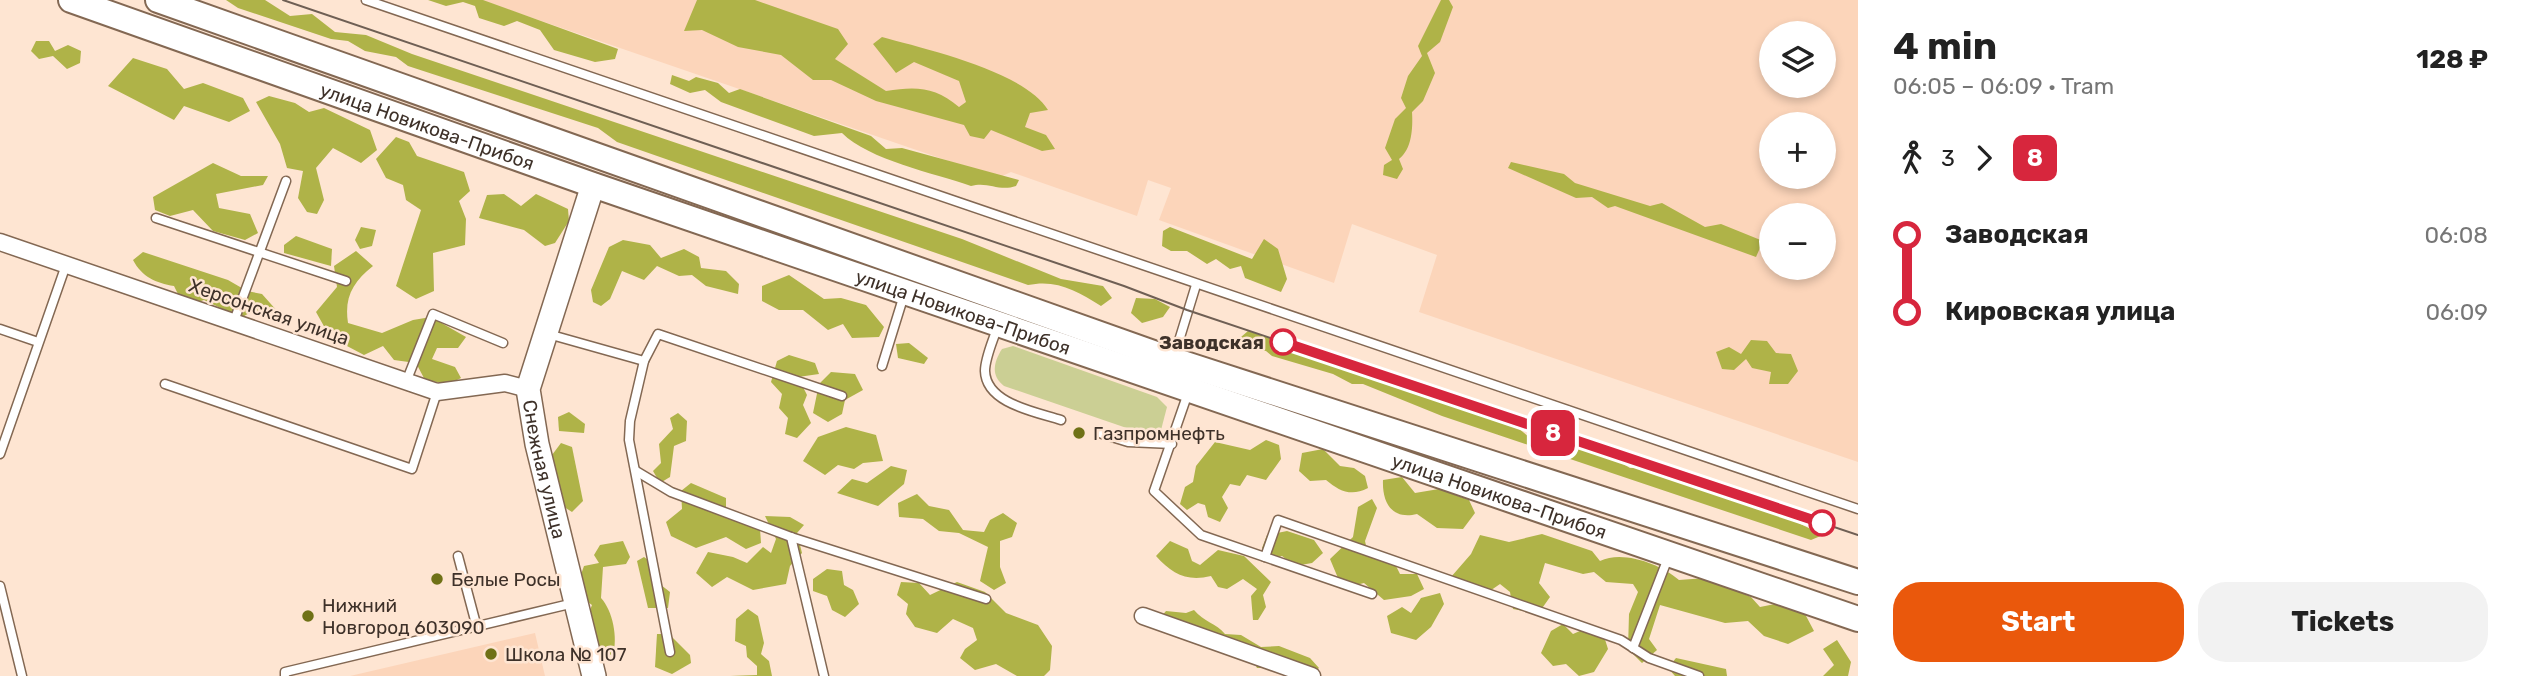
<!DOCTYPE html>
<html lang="en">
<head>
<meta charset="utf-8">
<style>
  :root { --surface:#fff; --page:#f2f2f2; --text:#222; --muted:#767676; --accent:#ea580c }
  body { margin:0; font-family:Rubik,sans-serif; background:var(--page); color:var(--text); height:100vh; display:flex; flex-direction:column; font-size:26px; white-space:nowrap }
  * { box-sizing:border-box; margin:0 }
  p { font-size:23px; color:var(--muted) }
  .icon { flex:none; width:38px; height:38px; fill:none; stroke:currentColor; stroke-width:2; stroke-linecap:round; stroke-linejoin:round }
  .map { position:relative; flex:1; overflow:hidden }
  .details { display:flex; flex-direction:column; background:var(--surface); width:665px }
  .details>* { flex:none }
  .badge { padding:0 14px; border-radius:10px; font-size:24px; line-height:46px }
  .buttons { position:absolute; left:1759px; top:21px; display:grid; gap:14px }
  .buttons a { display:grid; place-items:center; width:77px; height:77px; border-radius:50%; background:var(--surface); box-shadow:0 4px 10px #0003; font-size:35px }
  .map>.badge { position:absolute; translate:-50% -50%; box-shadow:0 0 0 4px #fff }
  .legs { display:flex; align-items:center; gap:10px; height:77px; padding:0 35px; font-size:23px }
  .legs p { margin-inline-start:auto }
  .head { display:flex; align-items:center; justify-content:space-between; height:119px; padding:0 35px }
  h1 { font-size:38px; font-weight:700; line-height:52px }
  .cta { display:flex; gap:14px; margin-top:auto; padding:14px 35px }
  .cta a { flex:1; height:80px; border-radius:28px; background:var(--accent); color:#fff; font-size:28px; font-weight:700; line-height:80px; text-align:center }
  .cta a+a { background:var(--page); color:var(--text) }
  ul { padding:0 35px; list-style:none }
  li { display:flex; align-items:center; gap:24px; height:77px; font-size:26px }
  li i { display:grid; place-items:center; width:10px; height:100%; margin:0 9px; background:currentColor }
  li i::after { content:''; width:18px; height:18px; margin:-9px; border:5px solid; border-radius:50%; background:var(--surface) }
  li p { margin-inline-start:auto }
  li:first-child i { background:linear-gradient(#0000 50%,currentColor 0) }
  li:last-child i { background:linear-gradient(currentColor 50%,#0000 0) }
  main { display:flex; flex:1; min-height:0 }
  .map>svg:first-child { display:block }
</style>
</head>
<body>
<main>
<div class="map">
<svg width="1858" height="676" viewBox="0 0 1858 676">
  <rect width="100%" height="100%" fill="#fee5d2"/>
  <g fill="#fcd5ba" fill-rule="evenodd">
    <path d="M480,0H1858V462L1419,312L1437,255L1352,224L1334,283L1159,220L1171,188L1148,180L1137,216L1011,172L998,178ZM1771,33H1824V86H1771ZM1771,124H1824V177H1771ZM1771,215H1824V268H1771Z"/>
    <path d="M535,633L545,676H350Z"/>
  </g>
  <path fill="#cbcf94" d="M1013,346L1157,397L1167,407L1161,430L1147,435L1004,386C991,376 993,363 1002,349Z"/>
  <g fill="#afb348">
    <path d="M226,0H265L290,16L312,14L335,32L366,35L412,54L962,239L1061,279L1103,286L1112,298L1101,306C1077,291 1057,279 1028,285L617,142L598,128L408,66L396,57L365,51L348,41L331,39L238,8Z"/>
    <path d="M428,0H483L618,49L615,59L595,62L554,50L540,30L517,21L504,26L479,18L475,6L463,2L446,6Z"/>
    <path d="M697,0H755L838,29L848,44L835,59L886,91C917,86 935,87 959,107L966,102L959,81L914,62L896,73L873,44L882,37C925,49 1024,71 1048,110L1030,113L1025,127L1046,135L1055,149L1042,151L991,130L984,139L970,136L964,125L876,101L831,80H813L781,55L738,47L702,30L684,31Z"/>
    <path d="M1441,0H1449L1453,7L1440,42L1427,53L1435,73L1423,101L1412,112C1413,128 1412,149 1399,159L1403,169L1397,179L1383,175L1384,165L1392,160L1385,148L1395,119L1406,108L1401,98L1408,76L1422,56L1418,46Z"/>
    <path d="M36,41H49L55,51L68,45L81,51L80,63L67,69L53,56L39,59L31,51Z"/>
    <path d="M133,58L167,69L184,89L203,83L243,98L250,111L229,122L184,106L174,120L108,86Z"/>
    <path d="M672,75L689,81L696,77L718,83L729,93L740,89L871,136L886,149L902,148L1019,180L1016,186C999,192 988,181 971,186C934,173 869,160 842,133L814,136L721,102L705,90L690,93L670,84Z"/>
    <path d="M269,96L295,103L309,112L324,108L370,130L377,150L361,163L333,148L316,168L324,200L317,214L307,212L298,198L303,171L287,168L280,144L256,102Z"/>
    <path d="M396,137L409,142L417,156L464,172L470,191L459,201L466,219L465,245L433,253L434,291L416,299L396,286L421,210L406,200L403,185L386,178L376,159Z"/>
    <path d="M1511,162L1564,174L1575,183L1650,206L1662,203L1705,227L1721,224L1763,241L1756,257L1615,206L1608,208L1592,197L1576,198L1508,168Z"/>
    <path d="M213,163L241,176H268L263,185L216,194L219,208L250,214L258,233L245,240L213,231L193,210L170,216L155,210L153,197Z"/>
    <path d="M504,194L521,206L536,194L568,209L569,221L555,243L545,246L524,230L479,218L487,195Z"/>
    <path d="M361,227L376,230L372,246L360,249L355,240Z"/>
    <path d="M1170,227L1252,259L1264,239L1278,249L1287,279L1281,292L1245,278L1241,266L1230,269L1216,259L1207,264L1187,251H1171L1162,246L1163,231Z"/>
    <path d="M296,236L332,249L331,266L284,253V245Z"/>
    <path d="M623,240L650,245L661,258L684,249L699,257L701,268L726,271L739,284L738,294L706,286L692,275L679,276L657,266L644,280L622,271L610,299L601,306L593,302L591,290L609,247Z"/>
    <path d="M356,251L373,266C353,282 344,297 348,323L382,333L413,320L431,317L466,337L458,348H437L432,359L455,367L461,378L449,384L425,380L416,363L394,360L383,346L364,355L330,337L316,312L337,287L334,266Z"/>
    <path d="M143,252L228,280L247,291L262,294L278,312L267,319L254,310L241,318L204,300L192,304L181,300L174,286C156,283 142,277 133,260Z"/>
    <path d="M789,275L824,299L841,298L866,305L884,327L879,337L852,338L843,324L828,330L803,310H779L762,301V286Z"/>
    <path d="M1136,298L1155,299L1170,307L1163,317L1142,323L1131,313Z"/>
    <path d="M1248,331L1276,340L1282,349L1293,347L1321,356L1352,373L1393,383L1412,393L1518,428L1529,437H1549L1620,462L1630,468H1644L1709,486L1727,498H1747L1823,535L1811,540L1442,416L1363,384H1352L1333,374L1272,356L1266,351L1248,348L1241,337Z"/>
    <path d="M1751,340L1767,341L1776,353L1791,354L1798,371L1788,384H1769L1771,372L1752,368L1746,359L1734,370L1722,369L1716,352L1729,347L1741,354Z"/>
    <path d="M909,343L928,358L924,364L898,358L896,344Z"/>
    <path d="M789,355L815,363L819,374L798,377L807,395L803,405L811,423L797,438L785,434L788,418L779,408L782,394L771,382L777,361Z"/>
    <path d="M831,372L855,374L863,390L845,400L842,414L828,422L813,413L819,384Z"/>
    <path d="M569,412L585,424L584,433L559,431L558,417Z"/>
    <path d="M678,413L687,421L686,441L674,446L670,477L660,483L653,471L661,463L659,444L673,429L670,418Z"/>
    <path d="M846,427L876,435L883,461L863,463L854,469L838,465L825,475L803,461L818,437Z"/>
    <path d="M1266,440L1279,445L1281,459L1266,480L1247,475L1240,486L1230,484L1222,497L1228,508L1220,522L1208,517L1205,505L1198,503L1187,510L1180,504L1185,487L1193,482L1196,466L1215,442L1250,450Z"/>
    <path d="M561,443L572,447L583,501L572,512L558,503L552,455Z"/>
    <path d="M1323,449L1340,466L1354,468L1365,476L1368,488C1351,497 1339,491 1326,480L1310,481L1299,471L1302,453Z"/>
    <path d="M891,466L907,470L904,484L878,506L837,493L852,479L867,483Z"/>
    <path d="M1402,477L1415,493L1439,489L1469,500L1475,513L1463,529L1437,528L1417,514C1392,520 1382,503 1383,480Z"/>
    <path d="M691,483L726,498V518L760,529L761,543L746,549L726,537L696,548L671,536L666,522L682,509L681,491Z"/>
    <path d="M917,494L929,506L949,510L963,530L984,532L990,520L1003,513L1017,523L1012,537L1000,541V567L1006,583L994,590L980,581L988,547L959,533L939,531L923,519L899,517L898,503Z"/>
    <path d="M1372,499L1377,508L1365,541L1368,554L1391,556L1400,574H1417L1424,589L1411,596L1384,600L1364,583L1352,586L1338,578L1330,559L1353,537L1358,507Z"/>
    <path d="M765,516L790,517L804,525L797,533L802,553L790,566L786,584L753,590L727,577L712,587L696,573L708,552L733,557L747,563L763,547L771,553L776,539Z"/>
    <path d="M1287,531L1314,540L1323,553L1312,563L1295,566L1282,556L1276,558L1262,548L1267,535Z"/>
    <path d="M1542,534L1592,551L1600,561C1623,550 1660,564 1679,580L1706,578L1751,597L1760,607L1775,604L1805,614L1814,631L1788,644L1764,636L1748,621L1725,623L1660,605L1649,639L1657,650L1642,663L1628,649L1629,614L1638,592L1633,584L1606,582L1594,572L1583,574L1545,563L1539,583L1550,597L1538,614L1513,609L1510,592L1500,584L1484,595L1457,588L1451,577L1471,554L1480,535L1509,542Z"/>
    <path d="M623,541L630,557L626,564L603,567L601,598C613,611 618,638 613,655L594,652L588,615L592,605C577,594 578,582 584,566L599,563L594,555L600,545Z"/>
    <path d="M1170,541L1188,549L1192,561L1200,565L1218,550L1244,556L1271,582L1263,595L1266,607L1258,620H1253L1251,596L1257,589L1243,579L1227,589L1218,587L1211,576C1187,582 1172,574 1156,556Z"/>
    <path d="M644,557L659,568L661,585L670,592L668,608H648L637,561Z"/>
    <path d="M827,569L842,571L844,585L853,590L859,604L845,617L832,610L827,596L813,591V579Z"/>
    <path d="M901,582L919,583L930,595L957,582L985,592L1006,613L1038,625L1052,646L1050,670L1044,676H1017L996,664L975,670L960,658L965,649L977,640L973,628L953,619L937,633L915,627L906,614L908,604L897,595Z"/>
    <path d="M1440,593L1444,604L1431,627L1416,640L1391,633L1387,616L1402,607L1411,613L1421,598Z"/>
    <path d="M748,609L758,616L764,643L761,654L769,661L772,676H730L757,675V666L747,657L746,646L735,641L736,619Z"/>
    <path d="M1194,610C1204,622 1216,623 1225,634L1241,635L1261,647L1279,646L1310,658L1319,668L1311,674L1281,667L1257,668L1249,652L1161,617L1166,611L1186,613Z"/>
    <path d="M1563,624L1573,634L1589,627L1602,630L1608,649L1594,672L1579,676L1566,664L1553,666L1541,653L1551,631Z"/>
    <path d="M657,634H669L690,655L691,663L672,674L655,667Z"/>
    <path d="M1837,640L1851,662L1848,676H1823L1834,665L1823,649Z"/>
    <path d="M1676,658L1726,669L1727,676H1675L1668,668Z"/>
  </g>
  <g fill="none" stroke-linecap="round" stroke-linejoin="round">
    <g stroke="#836853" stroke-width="11">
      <g id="lane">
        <path d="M366,0L1858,509"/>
        <path d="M156,218L346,281"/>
        <path d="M234,321L286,181"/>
        <path d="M997,328C993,341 985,358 985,371C986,404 1037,412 1061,420"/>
        <path d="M0,329L38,342"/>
        <path d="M548,334L644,361L658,334L842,396"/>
        <path d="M1174,357L1196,285"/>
        <path d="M644,361L630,421L629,440L670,652"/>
        <path d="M882,366L904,295"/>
        <path d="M406,382L433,314L503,343"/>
        <path d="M165,384L412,469L437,392"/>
        <path d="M1188,393L1154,491L1201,535L1372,594"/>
        <path d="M1102,434L1128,442L1172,444"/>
        <path d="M0,454L66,265"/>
        <path d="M636,471L671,492L791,537L986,599"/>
        <path d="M791,537L824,676"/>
        <path d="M458,556L476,624"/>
        <path d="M1265,557L1278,520L1621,640L1649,658L1699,676"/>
        <path d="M0,586L22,676"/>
        <path d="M1633,648L1668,558"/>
        <path d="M285,676V672L574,603"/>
      </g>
    </g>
    <g stroke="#836853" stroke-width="19">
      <g id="street">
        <path d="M0,242L437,392L505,383L528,389"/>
        <path d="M1143,616L1312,676"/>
      </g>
    </g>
    <g stroke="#836853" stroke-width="26">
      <g id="secondary">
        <path id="s1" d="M593,185L528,389L537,444L594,676"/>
      </g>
    </g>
    <g stroke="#836853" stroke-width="28">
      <g id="primary">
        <path id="s2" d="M71,0L593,185L1858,619"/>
        <path d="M158,0L1173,360L1858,582"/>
      </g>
    </g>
    <use href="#lane" stroke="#fff" stroke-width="8"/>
    <use href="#street" stroke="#fff" stroke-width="16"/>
    <use href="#secondary" stroke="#fff" stroke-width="23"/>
    <use href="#primary" stroke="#fff" stroke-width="24"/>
    <path stroke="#6f5f54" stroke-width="2" d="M283,0L1124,286L1187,310L1858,535"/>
  </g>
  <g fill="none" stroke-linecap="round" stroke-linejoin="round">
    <g stroke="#fff" stroke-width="16">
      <path id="line-1" d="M1283,342L1822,523"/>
    </g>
    <use href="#line-1" stroke="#d7263d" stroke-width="10"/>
  </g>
  <g fill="#fff" stroke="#d7263d" stroke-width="3.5">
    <circle cx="1283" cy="342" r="12"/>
    <circle cx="1822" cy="523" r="12"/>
  </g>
  <g fill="#6f7116" stroke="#fee5d2" stroke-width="2.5">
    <circle cx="1079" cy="433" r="7"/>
    <circle cx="437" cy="579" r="7"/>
    <circle cx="308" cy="616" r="7"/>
    <circle cx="491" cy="654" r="7"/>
  </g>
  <g text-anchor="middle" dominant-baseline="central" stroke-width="5" stroke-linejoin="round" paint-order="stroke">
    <g font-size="19" fill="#3e3129" stroke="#fee5d2">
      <text stroke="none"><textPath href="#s2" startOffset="378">улица Новикова-Прибоя</textPath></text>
      <text transform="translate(269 312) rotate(19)">Херсонская улица</text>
      <text stroke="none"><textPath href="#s2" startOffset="945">улица Новикова-Прибоя</textPath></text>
      <text stroke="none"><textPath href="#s1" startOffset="296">Снежная улица</textPath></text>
      <text stroke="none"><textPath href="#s2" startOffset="1512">улица Новикова-Прибоя</textPath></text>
    </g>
    <g font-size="19" font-weight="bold" fill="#3e3129" stroke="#fee5d2" text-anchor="end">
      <text x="1264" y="342">Заводская</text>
    </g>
    <g font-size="19" fill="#3e3129" stroke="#fee5d2" text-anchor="start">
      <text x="1093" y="433">Газпромнефть</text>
      <text x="451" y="579">Белые Росы</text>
      <text x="322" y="605">Нижний<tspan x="322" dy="22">Новгород 603090</tspan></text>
      <text x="505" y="654">Школа № 107</text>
    </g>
  </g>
</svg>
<div class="buttons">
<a><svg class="icon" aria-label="layers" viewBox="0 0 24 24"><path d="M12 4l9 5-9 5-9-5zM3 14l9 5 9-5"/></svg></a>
<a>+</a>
<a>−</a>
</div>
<b class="badge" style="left:1553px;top:433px;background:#d7263d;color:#fff">8</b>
</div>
<section class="details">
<div class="head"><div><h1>4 min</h1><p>06:05 – 06:09 · Tram</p></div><b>128 ₽</b></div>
<div class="legs"><svg class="icon" aria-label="walk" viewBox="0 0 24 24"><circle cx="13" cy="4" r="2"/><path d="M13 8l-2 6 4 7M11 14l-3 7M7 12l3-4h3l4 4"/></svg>3<svg class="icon" aria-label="forward" viewBox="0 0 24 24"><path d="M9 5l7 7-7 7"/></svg><b class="badge" style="background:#d7263d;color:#fff">8</b></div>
<ul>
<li><i style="color:#d7263d"></i><b>Заводская</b><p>06:08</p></li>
<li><i style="color:#d7263d"></i><b>Кировская улица</b><p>06:09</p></li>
</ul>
<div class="cta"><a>Start</a><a>Tickets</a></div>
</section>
</main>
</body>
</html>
